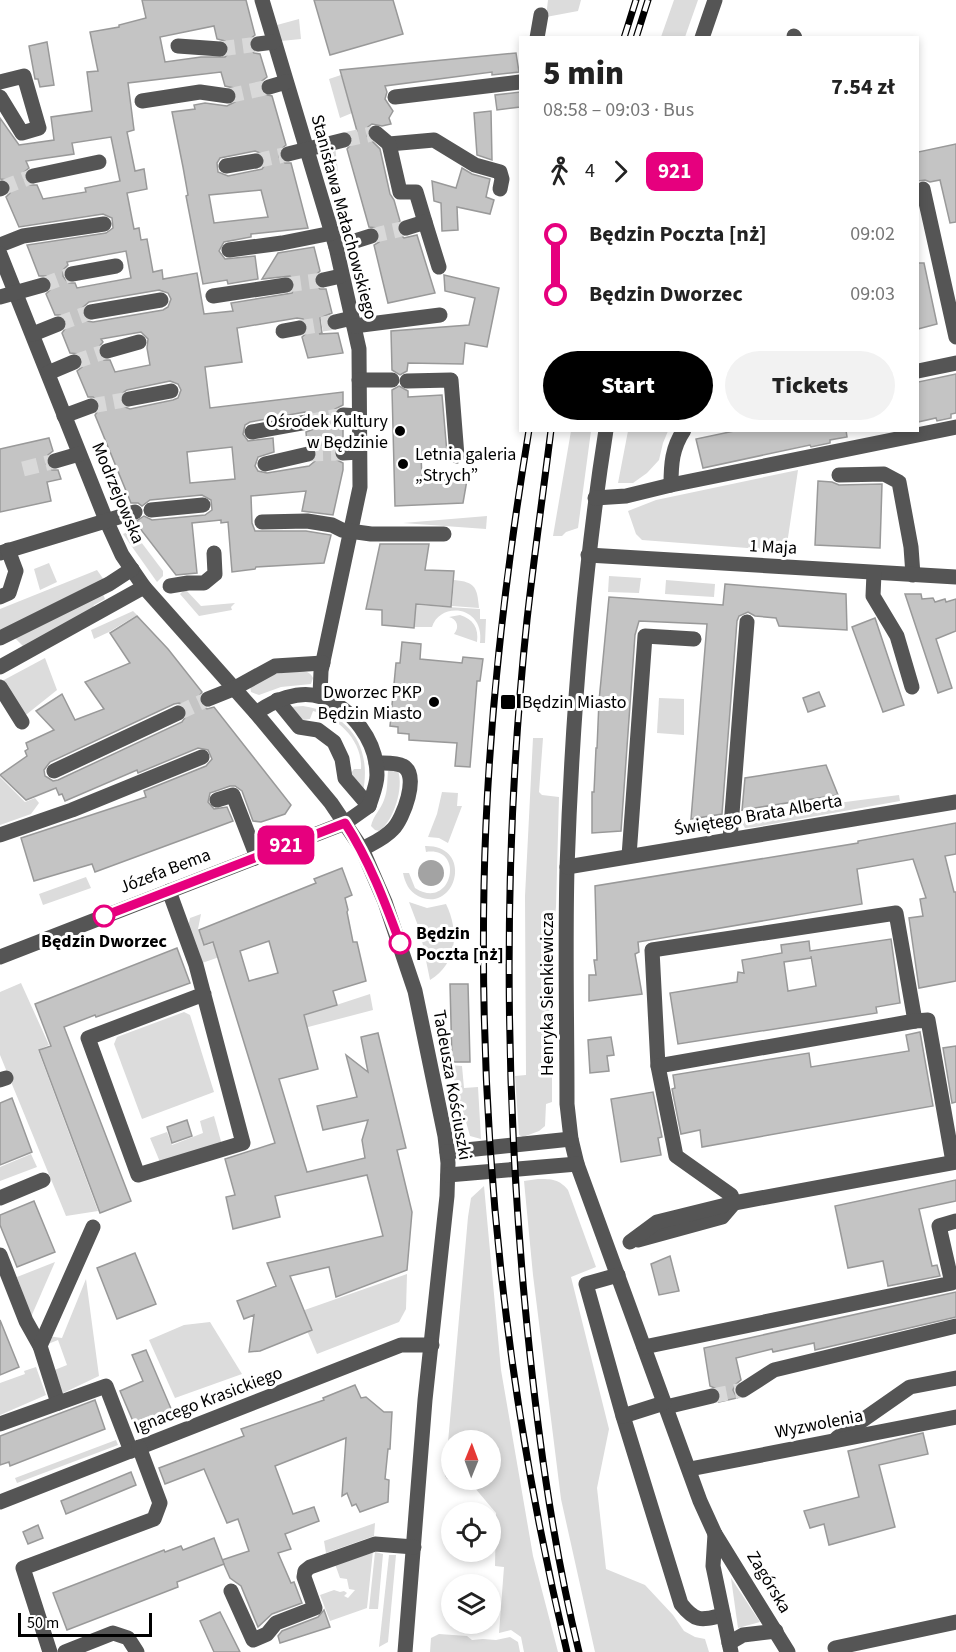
<!DOCTYPE html>
<html lang="en">
<head>
<meta charset="utf-8">
<style>
  :root { --surface:#fff; --page:#f2f2f2; --text:#222; --muted:#767676; --accent:#000 }
  body { margin:0; font-family:"Source Sans 3",sans-serif; background:var(--page); color:var(--text); height:100vh; display:flex; flex-direction:column; font-size:22px; white-space:nowrap }
  * { box-sizing:border-box; margin:0 }
  p { font-size:20px; color:var(--muted) }
  .icon { flex:none; width:33px; height:33px; fill:none; stroke:currentColor; stroke-width:2; stroke-linecap:round; stroke-linejoin:round }
  .map { position:relative; flex:1; overflow:hidden }
  .drawer { position:absolute; left:519px; top:36px; width:400px; height:396px; display:flex; flex-direction:column; background:var(--surface); border-radius:0px; box-shadow:0 3px 9px #0003 }
  .drawer>* { flex:none }
  .badge { padding:0 12px; border-radius:9px; font-size:21px; line-height:39px }
  .needle { width:39px; rotate:1deg }
  .fabs { position:absolute; left:441px; top:1430px; display:grid; gap:12px }
  .fabs a { display:grid; place-items:center; width:60px; height:60px; border-radius:50%; background:var(--surface); box-shadow:0 3px 9px #0003; font-size:30px }
  .scale { position:absolute; left:18px; bottom:15px; width:134px; box-sizing:border-box; padding-left:6px; border:3px solid #000; border-top:0; font-size:16px; line-height:21px; white-space:nowrap; color:#000; -webkit-text-stroke:4px #fff; paint-order:stroke }
  .map>.badge { position:absolute; translate:-50% -50%; box-shadow:0 0 0 3px #fff }
  .legs { display:flex; align-items:center; gap:9px; height:66px; padding:0 24px; font-size:20px }
  .legs p { margin-inline-start:auto }
  .summary { display:flex; align-items:center; justify-content:space-between; height:102px; padding:0 24px }
  h1 { font-size:33px; font-weight:800; line-height:45px }
  .action { display:flex; gap:12px; margin-top:auto; padding:12px 24px }
  .action a { flex:1; height:69px; border-radius:36px; background:var(--accent); color:#fff; font-size:24px; font-weight:800; line-height:69px; text-align:center }
  .action a+a { background:var(--page); color:var(--text) }
  ul { padding:0 24px; list-style:none }
  li { display:flex; align-items:center; gap:21px; height:60px; font-size:22px }
  li i { display:grid; place-items:center; width:9px; height:100%; margin:0 8px; background:currentColor }
  li i::after { content:''; width:15px; height:15px; margin:-8px; border:4px solid; border-radius:50%; background:var(--surface) }
  li p { margin-inline-start:auto }
  li:first-child i { background:linear-gradient(#0000 50%,currentColor 0) }
  li:last-child i { background:linear-gradient(currentColor 50%,#0000 0) }
  .map>svg:first-child { display:block }
</style>
</head>
<body>
<div class="map">
<svg width="956" height="1652" viewBox="0 0 956 1652">
  <rect width="100%" height="100%" fill="#fff"/>
  <g fill="#dcdcdc" fill-rule="evenodd">
    <path d="M548,0H581L578,11L546,17Z"/>
    <path d="M674,0H698L685,37H661Z"/>
    <path d="M299,19L301,39L281,41L277,25Z"/>
    <path d="M341,75L352,113L340,118L329,79Z"/>
    <path d="M335,146L346,240L338,243L330,216L343,212L325,148Z"/>
    <path d="M571,431H591L578,528L566,532L562,536H553Z"/>
    <path d="M628,431H668L663,443L659,460L647,473L633,483H618Z"/>
    <path d="M798,470L786,551L642,540L636,534L628,511L656,500Z"/>
    <path d="M487,516L486,529L403,523Z"/>
    <path d="M132,530L163,571V576L157,582L123,534Z"/>
    <path d="M49,563L57,582L40,590L34,569Z"/>
    <path d="M97,570L104,580L0,632V609Z"/>
    <path d="M609,576L641,578L639,593L608,592Z"/>
    <path d="M454,580C476,582 477,588 479,608L452,606Z"/>
    <path d="M666,580L715,584L714,597L665,594Z"/>
    <path d="M185,589L201,606L235,603L231,607L232,610L199,616L180,594Z"/>
    <path d="M103,594L105,599L94,605L90,613L26,649L15,638Z"/>
    <path d="M416,605L480,609V619H486L485,643H480C485,605 440,601 432,627H414Z"/>
    <path d="M133,611L137,615L109,632L94,639L91,630Z"/>
    <path d="M460,615C473,619 479,628 477,642L454,634C460,627 457,619 449,617Z"/>
    <path d="M45,658L57,690L22,718L2,681Z"/>
    <path d="M293,671C301,671 310,670 313,678L311,684L281,687L259,695L251,692L250,686L265,676Z"/>
    <path d="M659,698L684,699V735L657,733Z"/>
    <path d="M303,706C349,713 372,746 363,792L351,773L354,769H361C363,741 338,717 313,711L310,719L303,720L290,707Z"/>
    <path d="M533,738H543L539,792L542,795L559,797L556,907L552,939V1102L546,1104L545,1126L539,1131L523,1137L519,1135L515,1076L526,1075L525,896Z"/>
    <path d="M392,769L398,771C404,787 394,821 379,831L375,830L371,826C373,816 381,809 384,800C388,790 387,781 388,771Z"/>
    <path d="M0,777L25,802L35,798L39,803L31,814L0,825Z"/>
    <path d="M442,792L458,793L457,806H462L448,843L439,838L428,837L437,814Z"/>
    <path d="M899,795L900,801L755,827L745,828L741,821L830,804Z"/>
    <path d="M425,846C475,845 456,915 418,896C409,891 405,883 403,873H409L415,888C452,912 466,846 426,852Z"/>
    <path d="M86,877L91,888L43,905L39,894Z"/>
    <path d="M409,902L427,908L446,904C459,931 458,963 430,980L420,931Z"/>
    <path d="M201,914L198,929L204,946L228,939L231,953L202,963L188,927L190,918Z"/>
    <path d="M21,983L49,1045L38,1050L98,1211L66,1216L0,1055V992Z"/>
    <path d="M370,994L373,1010L270,1037L266,1028Z"/>
    <path d="M184,1012L190,1015L214,1092L142,1119L114,1044L117,1037Z"/>
    <path d="M450,1065L462,1066L464,1088L478,1087L481,1139L470,1136Z"/>
    <path d="M214,1116L222,1145L160,1162L150,1138L167,1132L172,1145L203,1133L200,1121Z"/>
    <path d="M31,1154L37,1167L0,1181V1167Z"/>
    <path d="M538,1179C552,1179 559,1179 568,1190L596,1267L571,1277L609,1429L597,1488L606,1569L645,1585L673,1615L684,1631L695,1637L705,1639L709,1652H595L561,1499L533,1275L524,1181Z"/>
    <path d="M484,1186L501,1370L533,1556L558,1652H524L521,1637L511,1630L499,1633L504,1567L495,1566L496,1513L469,1481L447,1479L445,1476L468,1217L471,1198ZM452,1440H490V1479H452Z"/>
    <path d="M55,1262L31,1317L17,1277Z"/>
    <path d="M407,1274L406,1309L399,1322L317,1354L299,1312Z"/>
    <path d="M86,1279L99,1376L61,1394L52,1371L67,1365L58,1340L48,1344L47,1336L62,1338Z"/>
    <path d="M210,1322L242,1374L175,1398L149,1340L184,1325Z"/>
    <path d="M36,1367L46,1395L0,1415V1383L25,1374L24,1371Z"/>
    <path d="M116,1440L118,1445L17,1483L15,1478Z"/>
    <path d="M375,1523L374,1536L326,1553L324,1541Z"/>
    <path d="M373,1551L367,1608L330,1621L320,1595L334,1590L340,1592L344,1591L347,1593L344,1596L348,1598L355,1590L349,1589L347,1579L340,1578L335,1564Z"/>
    <path d="M375,1552L383,1554L378,1609H369Z"/>
    <path d="M389,1555H396L388,1642L379,1647Z"/>
    <path d="M731,1578L760,1622L738,1628Z"/>
    <path d="M439,1634L467,1636L472,1640L483,1639L496,1640L510,1637L518,1642L520,1652H430L431,1638Z"/>
  </g>
  <circle fill="#a3a3a3" cx="431" cy="873" r="13"/>
  <g fill="#c4c4c4" stroke="#999" stroke-width="1.5" fill-rule="evenodd">
    <path d="M142,0H246L255,35L249,40L248,46L254,53L260,54L267,77L262,81L260,89L263,94L272,96L286,145L279,151V157L285,163H291L308,228L251,234V237L224,242L219,251L225,259L255,256L258,279L228,284L227,280L203,284L186,196L188,195L183,167L172,112L195,109L194,105L205,103L227,106L235,102L237,98V92L234,88L225,86L221,72L128,83L134,130L127,132L135,171L144,169L147,189L127,193L134,229L139,228L141,240L147,239L153,272L162,270L163,279L197,273L204,314L233,311L231,303L292,293L296,284L290,276L262,279L278,253L314,247L320,271L314,277V283L320,289H326L332,313L320,318L322,333L319,334L338,333L343,353L308,358L302,337L308,332V326L303,319L297,318L237,328L242,362L205,367L210,408L343,392V405L335,409L333,414L335,420L343,425V443L337,445L333,453L335,459L343,463V470L333,515L302,511L306,491L251,496L252,523L255,531H306L331,535L324,563L256,567L255,569L232,572L228,522L221,523V520L192,523L197,573L176,575L135,522L144,516L152,520L205,515L212,510L211,500L202,495L150,500L142,506L138,503H131L95,415L100,408V402L93,397H88L77,371L82,367L83,359L79,354L70,353L62,333L67,326V320L60,315H55L46,294L52,288V282L46,276H39L27,245L106,233L113,228L112,218L103,214L19,227L6,197L10,193L12,188L8,180L0,179V118L19,145L54,140L51,117L92,111L87,72L98,71L90,32L119,27V25L146,18ZM214,26L217,39L225,41L229,45L228,54L225,57H201L165,62L160,37ZM111,137L120,181L85,188L86,192L43,199L37,185H29L24,179V172L29,168L26,161L74,154L72,143ZM255,151L263,154L265,159V165L262,169L228,176L218,172L217,163L220,158ZM261,190L268,217L214,223L209,195ZM126,251L131,278L77,288L75,283H68L63,276V270L68,265L67,262ZM159,290L168,293L171,299L168,307L163,310L93,322L87,321L82,314V308L89,302ZM141,332L148,339L147,348L150,365L115,372L110,360H104L98,354V348L103,342L101,339ZM170,381L178,384L181,390L178,398L173,400L130,409L122,406L120,401V395L127,390ZM305,412L311,413L316,420L314,429L306,432L307,444L315,447L317,451L315,461L309,466L267,473L258,471L255,466L258,457L274,452L273,438L248,441L243,434L245,425L250,422ZM232,447L235,479L190,483L187,452Z"/>
    <path d="M314,0H393L403,34L330,55Z"/>
    <path d="M47,42L54,85L40,87L38,79H35L29,46Z"/>
    <path d="M516,53L519,72L492,75V72L385,86L387,92L385,99L393,111L389,118L391,124L382,126L372,124L368,127L367,136L380,149L390,194L394,200L400,221L397,225V231L404,238L417,235L435,293L388,303L374,245L379,242L380,234L377,228L369,227L347,149L353,142L350,133L357,131L340,70Z"/>
    <path d="M520,92V107L497,110L495,95Z"/>
    <path d="M491,111L492,160L477,155L474,113Z"/>
    <path d="M956,144V222L950,223L940,180L930,182L925,180L918,181V152Z"/>
    <path d="M462,168L472,174L490,179L486,197L494,200L490,214L457,207L458,230L442,231L441,203L434,201L432,181L456,188Z"/>
    <path d="M918,263H924L937,324L918,329Z"/>
    <path d="M444,275L499,288L487,347L465,343L463,364L408,363L407,371L400,375L392,370L391,331L469,325L475,298L445,291Z"/>
    <path d="M956,374V413L951,414V418L937,421L936,418L918,422V382Z"/>
    <path d="M399,386L408,391V397L442,395L447,453L421,454L422,480H467L463,503L395,506L392,390Z"/>
    <path d="M739,430H846L847,437L830,440V443L811,447L810,445L703,468L696,439Z"/>
    <path d="M49,438L53,451L48,455L46,464L52,470H58L61,479L47,482L51,501L0,512V449Z"/>
    <path d="M818,481L832,482L839,485L882,484L880,548L815,545Z"/>
    <path d="M380,544H429L425,570L454,571L451,607L416,604L414,628L382,625V610L366,609Z"/>
    <path d="M725,584L846,594L847,630L779,626L776,618L755,616L748,612L739,616L737,621L722,814L691,819L707,624L639,621L635,635L621,831L592,833V792H594L596,748H597L599,701L609,597L723,605Z"/>
    <path d="M905,594H921L922,599L933,598L935,602L945,599L946,602L956,599V631L936,639L952,688L938,693Z"/>
    <path d="M137,616L168,649L202,692L198,698L202,706L207,709L214,707L291,805L285,814L261,822L253,821L242,791L235,786H230L210,793L208,802L214,809L227,807L233,821L95,872L92,864L34,881L21,838L146,797L144,791L206,766L212,759L208,750L198,748L138,773L137,770L65,801L62,794L59,795L56,788L26,800L0,775L27,756L25,751L28,749L26,743L54,730L36,711L62,694L75,720L104,709L85,682L130,663L110,633ZM179,703L184,705L188,713L182,722L58,780L53,781L45,776L44,770L50,762L174,704Z"/>
    <path d="M875,618L904,705L883,712L852,627Z"/>
    <path d="M402,642L421,644L420,659L462,663L463,657L483,659L480,681H477L470,767L455,766L457,743L409,740V734L398,733V727L390,726L396,663H400Z"/>
    <path d="M819,692L825,706L808,712L803,698Z"/>
    <path d="M826,765L838,795L742,810L745,778Z"/>
    <path d="M956,823V854L945,856L954,892H956V981L919,988L909,918L923,916L920,899L926,898L913,859L857,869L862,904L638,942L639,952L635,954L642,994L589,1001V975H596L594,960H597L595,886L858,843V841Z"/>
    <path d="M342,868L352,895L345,898L348,910L347,912L353,942H357L366,981L333,991L337,1005L304,1015L318,1069L279,1079L307,1172L365,1158L362,1140L368,1120L323,1130L317,1106L357,1097L346,1055L368,1072L361,1037L378,1033L406,1148L397,1150L412,1212L407,1270L336,1297L329,1267L290,1276L312,1330L260,1351L249,1352L254,1315L244,1319L237,1301L276,1286L267,1263L383,1236L367,1175L275,1196L280,1217L233,1229L226,1197L235,1195L225,1159L275,1143L213,942L204,945L199,930L316,883L314,879ZM269,941L278,973L249,981L240,951Z"/>
    <path d="M891,939L900,1003L876,1007L877,1013L678,1044L670,993L737,982L738,972L744,973L742,960L782,953L781,945L809,941L810,951ZM811,956L816,986L788,991L784,962L811,958Z"/>
    <path d="M177,948L190,983L96,1017L95,1015L64,1027L131,1201L100,1213L39,1050L51,1046L35,1004Z"/>
    <path d="M450,984H468L470,1062H452Z"/>
    <path d="M920,1032L933,1106L702,1147L700,1130L681,1134L672,1089L675,1088L673,1075L809,1053L811,1067L909,1051L906,1035Z"/>
    <path d="M611,1037L614,1055L607,1056L609,1071L590,1073L588,1040Z"/>
    <path d="M956,1046V1102L952,1103L943,1048Z"/>
    <path d="M653,1092L662,1137L658,1138L661,1155L621,1162L611,1099Z"/>
    <path d="M12,1098L32,1152L0,1165V1103Z"/>
    <path d="M187,1120L192,1136L172,1143L167,1127Z"/>
    <path d="M956,1180V1201L919,1209L932,1266L937,1265L940,1276L888,1286L883,1261L848,1268L835,1206Z"/>
    <path d="M34,1201L55,1252L17,1267L0,1225V1215Z"/>
    <path d="M135,1253L156,1304L117,1319L97,1268Z"/>
    <path d="M670,1256L679,1291L659,1295L651,1264Z"/>
    <path d="M956,1292V1317L815,1350L814,1343L773,1352L772,1349L736,1358L741,1380L735,1385L733,1390L737,1398L719,1402L722,1394L719,1390L710,1386L704,1348Z"/>
    <path d="M0,1320L19,1367L0,1375Z"/>
    <path d="M146,1350L172,1411L135,1426L120,1391L143,1381L132,1355Z"/>
    <path d="M355,1385L361,1398L366,1397L384,1412H392L390,1449H388L385,1479L389,1480L388,1502L360,1512L356,1504L352,1506L347,1493L342,1496L346,1438L275,1466L293,1514L314,1507L319,1521L285,1534L291,1549L278,1553L291,1583L294,1582L302,1603L272,1614L258,1627L241,1586L230,1578L222,1560L249,1551L238,1519L227,1523L204,1469L165,1484L159,1468L244,1436L241,1429L324,1400L323,1398Z"/>
    <path d="M95,1400L105,1429L10,1466L9,1462L0,1465V1436Z"/>
    <path d="M923,1433L928,1454L879,1465L895,1527L829,1545L824,1524L810,1528L804,1511L859,1497L848,1451Z"/>
    <path d="M131,1472L136,1485L66,1514L61,1501Z"/>
    <path d="M38,1525L43,1538L28,1544L23,1532Z"/>
    <path d="M214,1538L224,1564L177,1582L178,1587L67,1630L53,1593L164,1550L165,1552L181,1546L183,1550Z"/>
    <path d="M324,1610L330,1627L280,1643L278,1636L282,1631L318,1617Z"/>
    <path d="M220,1612L240,1652H214L200,1621Z"/>
  </g>
  <g fill="none" stroke-linecap="round" stroke-linejoin="round">
    <g stroke="#d9d9d9" stroke-width="15" stroke-dasharray="15 8" stroke-linecap="butt">
      <path d="M220,49L258,44"/>
      <path d="M228,96L269,87"/>
      <path d="M344,140L376,133"/>
      <path d="M256,161L288,154"/>
      <path d="M2,188L33,176"/>
      <path d="M371,236L406,228"/>
      <path d="M43,285L72,274"/>
      <path d="M286,285L323,280"/>
      <path d="M58,324L91,312"/>
      <path d="M299,328L335,322"/>
      <path d="M74,362L107,351"/>
      <path d="M91,406L129,399"/>
      <path d="M307,422L343,415"/>
      <path d="M308,454L343,453"/>
      <path d="M23,469L55,461"/>
      <path d="M178,713L208,699"/>
      <path d="M712,1396L743,1390"/>
    </g>
    <g stroke="#555" stroke-width="15">
      <path d="M262,0L336,247L359,349L360,487L321,671L320,696"/>
      <path d="M794,36L795,38"/>
      <path d="M537,38L541,15"/>
      <path d="M702,38L715,0"/>
      <path d="M258,44L274,42"/>
      <path d="M178,46L220,49"/>
      <path d="M0,82L24,76L39,128L22,133L0,97"/>
      <path d="M269,87L286,82"/>
      <path d="M395,97L520,82"/>
      <path d="M142,101L200,92L228,96"/>
      <path d="M376,133L389,144L434,140L475,165L500,172L502,179L500,189"/>
      <path d="M389,144L400,192H416L425,222"/>
      <path d="M288,154L344,140"/>
      <path d="M226,166L256,161"/>
      <path d="M33,176L99,162"/>
      <path d="M0,189L2,188"/>
      <path d="M923,189L956,337"/>
      <path d="M406,228L425,222L439,267"/>
      <path d="M0,245L23,236L104,224"/>
      <path d="M336,247L371,236"/>
      <path d="M229,250L282,243L332,233"/>
      <path d="M0,254L106,520L122,555L144,587L256,713L331,803L362,849L385,902L415,991L445,1136L448,1163L447,1196L425,1400L405,1652"/>
      <path d="M72,274L116,266"/>
      <path d="M323,280L341,276"/>
      <path d="M213,296L286,285"/>
      <path d="M0,297L43,285"/>
      <path d="M91,312L161,300"/>
      <path d="M335,322L352,318"/>
      <path d="M354,326L440,315"/>
      <path d="M283,331L299,328"/>
      <path d="M33,334L58,324"/>
      <path d="M107,351L139,342"/>
      <path d="M918,371L956,363"/>
      <path d="M48,373L74,362"/>
      <path d="M359,380H392"/>
      <path d="M407,381L451,380L457,456"/>
      <path d="M129,399L171,391"/>
      <path d="M343,415L359,416"/>
      <path d="M64,416L91,406"/>
      <path d="M606,430C583,575 572,722 567,868C565,947 567,1025 567,1104L571,1139L577,1164L700,1501L715,1534L788,1652"/>
      <path d="M252,432L307,422"/>
      <path d="M343,453L359,452"/>
      <path d="M55,461L79,454"/>
      <path d="M265,464L308,454"/>
      <path d="M839,475L884,474L899,482L911,547L913,575"/>
      <path d="M671,485C671,464 672,448 684,430"/>
      <path d="M595,498L626,496L671,485L956,427"/>
      <path d="M151,510L203,505"/>
      <path d="M262,522L307,521L332,525L342,530L371,534H444"/>
      <path d="M0,553L135,512"/>
      <path d="M588,555L956,577"/>
      <path d="M874,573L873,596L897,636L912,687"/>
      <path d="M170,586L188,583H204L215,574L214,553"/>
      <path d="M0,597L9,593L16,571L8,550"/>
      <path d="M0,638L109,584L132,569"/>
      <path d="M0,667L144,587"/>
      <path d="M0,687L22,722"/>
      <path d="M208,699L233,689L275,666L323,663"/>
      <path d="M277,700L299,727L318,730L334,742L342,759L345,778L369,806"/>
      <path d="M54,771L178,713"/>
      <path d="M217,800L233,795L257,857"/>
      <path d="M0,835L72,810L202,757"/>
      <path d="M730,839L747,622"/>
      <path d="M362,849C373,843 384,839 393,829C403,819 420,775 403,766C396,762 384,763 376,763"/>
      <path d="M629,856L645,636L694,639"/>
      <path d="M567,867L956,802"/>
      <path d="M169,891L196,965L243,1143L138,1175L88,1038L204,994"/>
      <path d="M0,957L345,823L369,806C372,796 377,785 377,775C377,741 352,708 321,697C299,689 273,701 256,713"/>
      <path d="M658,1066L652,950L896,913L915,1021"/>
      <path d="M0,1080L6,1078"/>
      <path d="M447,1152L571,1139"/>
      <path d="M448,1175L577,1164"/>
      <path d="M0,1198L43,1180"/>
      <path d="M734,1203L731,1195L676,1156L658,1066L915,1021L928,1020L953,1162"/>
      <path d="M638,1240L722,1217L734,1203"/>
      <path d="M630,1242L657,1222L734,1203L956,1162"/>
      <path d="M0,1255L26,1321L40,1346"/>
      <path d="M618,1275L586,1284L623,1416L681,1604C696,1623 702,1620 723,1615"/>
      <path d="M644,1347L952,1283L939,1226L956,1221"/>
      <path d="M743,1390L774,1370L956,1326"/>
      <path d="M58,1403L40,1346L93,1227"/>
      <path d="M666,1407L712,1396"/>
      <path d="M623,1416L664,1403"/>
      <path d="M0,1424L106,1386L131,1451"/>
      <path d="M837,1438L910,1387L956,1378"/>
      <path d="M690,1469L956,1417"/>
      <path d="M0,1502L401,1345H432"/>
      <path d="M715,1534L713,1566L731,1652"/>
      <path d="M231,1591L253,1640L267,1634L276,1623L315,1608L304,1577L305,1571L310,1567L375,1544L414,1547"/>
      <path d="M729,1643L743,1635L776,1631"/>
      <path d="M835,1648L956,1622"/>
      <path d="M50,1652L23,1568L154,1519L160,1503L139,1447"/>
      <path d="M65,1652L113,1633L128,1638L137,1652"/>
    </g>
    <g stroke="#000" stroke-width="7">
      <g id="rail">
        <path d="M624,38L636,0"/>
        <path d="M636,38L648,0"/>
        <path d="M529,430C504,581 487,733 484,886C479,1144 507,1401 567,1652"/>
        <path d="M551,430C543,494 534,557 527,620C503,848 504,1077 525,1305C536,1421 551,1538 579,1652"/>
      </g>
    </g>
    <use href="#rail" stroke="#fff" stroke-width="4.5" stroke-dasharray="14" stroke-linecap="butt"/>
  </g>
  <g fill="none" stroke-linecap="round" stroke-linejoin="round">
    <g stroke="#fff" stroke-width="14">
      <path id="line-1" d="M104,916L345,823C369,860 385,902 400,943"/>
    </g>
    <use href="#line-1" stroke="#e6007e" stroke-width="9"/>
  </g>
  <g fill="#000" stroke="#fff" stroke-width="2">
    <circle cx="400" cy="431" r="6"/>
    <circle cx="403" cy="464" r="6"/>
    <circle cx="434" cy="702" r="6"/>
    <rect x="500" y="694" width="16" height="16" rx="3"/>
  </g>
  <g fill="#fff" stroke="#e6007e" stroke-width="3">
    <circle cx="104" cy="916" r="10"/>
    <circle cx="400" cy="943" r="10"/>
  </g>
  <g text-anchor="middle" dominant-baseline="central" stroke-width="6" stroke-linejoin="round" paint-order="stroke">
    <g font-size="18" fill="#000" stroke="#fff">
      <text transform="translate(344 217) rotate(75)">Stanisława Małachowskiego</text>
      <text transform="translate(118 493) rotate(67)">Modrzejowska</text>
      <text transform="translate(773 547) rotate(3)">1 Maja</text>
      <text transform="translate(758 815) rotate(-10)">Świętego Brata Alberta</text>
      <text transform="translate(165 871) rotate(-21)">Józefa Bema</text>
      <text transform="translate(547 994) rotate(-90)">Henryka Sienkiewicza</text>
      <text transform="translate(452 1085) rotate(80)">Tadeusza Kościuszki</text>
      <text transform="translate(208 1400) rotate(-21)">Ignacego Krasickiego</text>
      <text transform="translate(819 1424) rotate(-11)">Wyzwolenia</text>
      <text transform="translate(769 1582) rotate(59)">Zagórska</text>
    </g>
    <g font-size="18" fill="#000" stroke="#fff" text-anchor="end">
      <text x="388" y="421">Ośrodek Kultury<tspan x="388" dy="21">w Będzinie</tspan></text>
      <text x="415" y="454" text-anchor="start">Letnia galeria<tspan x="415" dy="21">„Strych”</tspan></text>
      <text x="422" y="692">Dworzec PKP<tspan x="422" dy="21">Będzin Miasto</tspan></text>
      <text x="522" y="702" text-anchor="start">Będzin Miasto</text>
    </g>
    <g font-size="18" font-weight="bold" fill="#000" stroke="#fff" text-anchor="start">
      <text x="416" y="933">Będzin<tspan x="416" dy="21">Poczta [nż]</tspan></text>
      <text x="104" y="941" text-anchor="middle">Będzin Dworzec</text>
    </g>
  </g>
</svg>
<div class="fabs">
<a><svg class="needle" viewBox="-14 -14 28 28"><path d="M0-13l5 13h-10z" fill="#e53935"/><path d="M0 13l5-13h-10z" fill="#767676"/></svg></a>
<a><svg class="icon" aria-label="locate" viewBox="0 0 24 24"><circle cx="12" cy="12" r="6"/><path d="M12 2v4M12 18v4M2 12h4M18 12h4"/></svg></a>
<a><svg class="icon" aria-label="layers" viewBox="0 0 24 24"><path d="M12 4l9 5-9 5-9-5zM3 14l9 5 9-5"/></svg></a>
</div>
<div class="scale">50 m</div>
<b class="badge" style="left:286px;top:845px;background:#e6007e;color:#fff">921</b>
<section class="drawer">
<div class="summary"><div><h1>5 min</h1><p>08:58 – 09:03 · Bus</p></div><b>7.54 zł</b></div>
<div class="legs"><svg class="icon" aria-label="walk" viewBox="0 0 24 24"><circle cx="13" cy="4" r="2"/><path d="M13 8l-2 6 4 7M11 14l-3 7M7 12l3-4h3l4 4"/></svg>4<svg class="icon" aria-label="forward" viewBox="0 0 24 24"><path d="M9 5l7 7-7 7"/></svg><b class="badge" style="background:#e6007e;color:#fff">921</b></div>
<ul>
<li><i style="color:#e6007e"></i><b>Będzin Poczta [nż]</b><p>09:02</p></li>
<li><i style="color:#e6007e"></i><b>Będzin Dworzec</b><p>09:03</p></li>
</ul>
<div class="action"><a>Start</a><a>Tickets</a></div>
</section>
</div>
</body>
</html>
